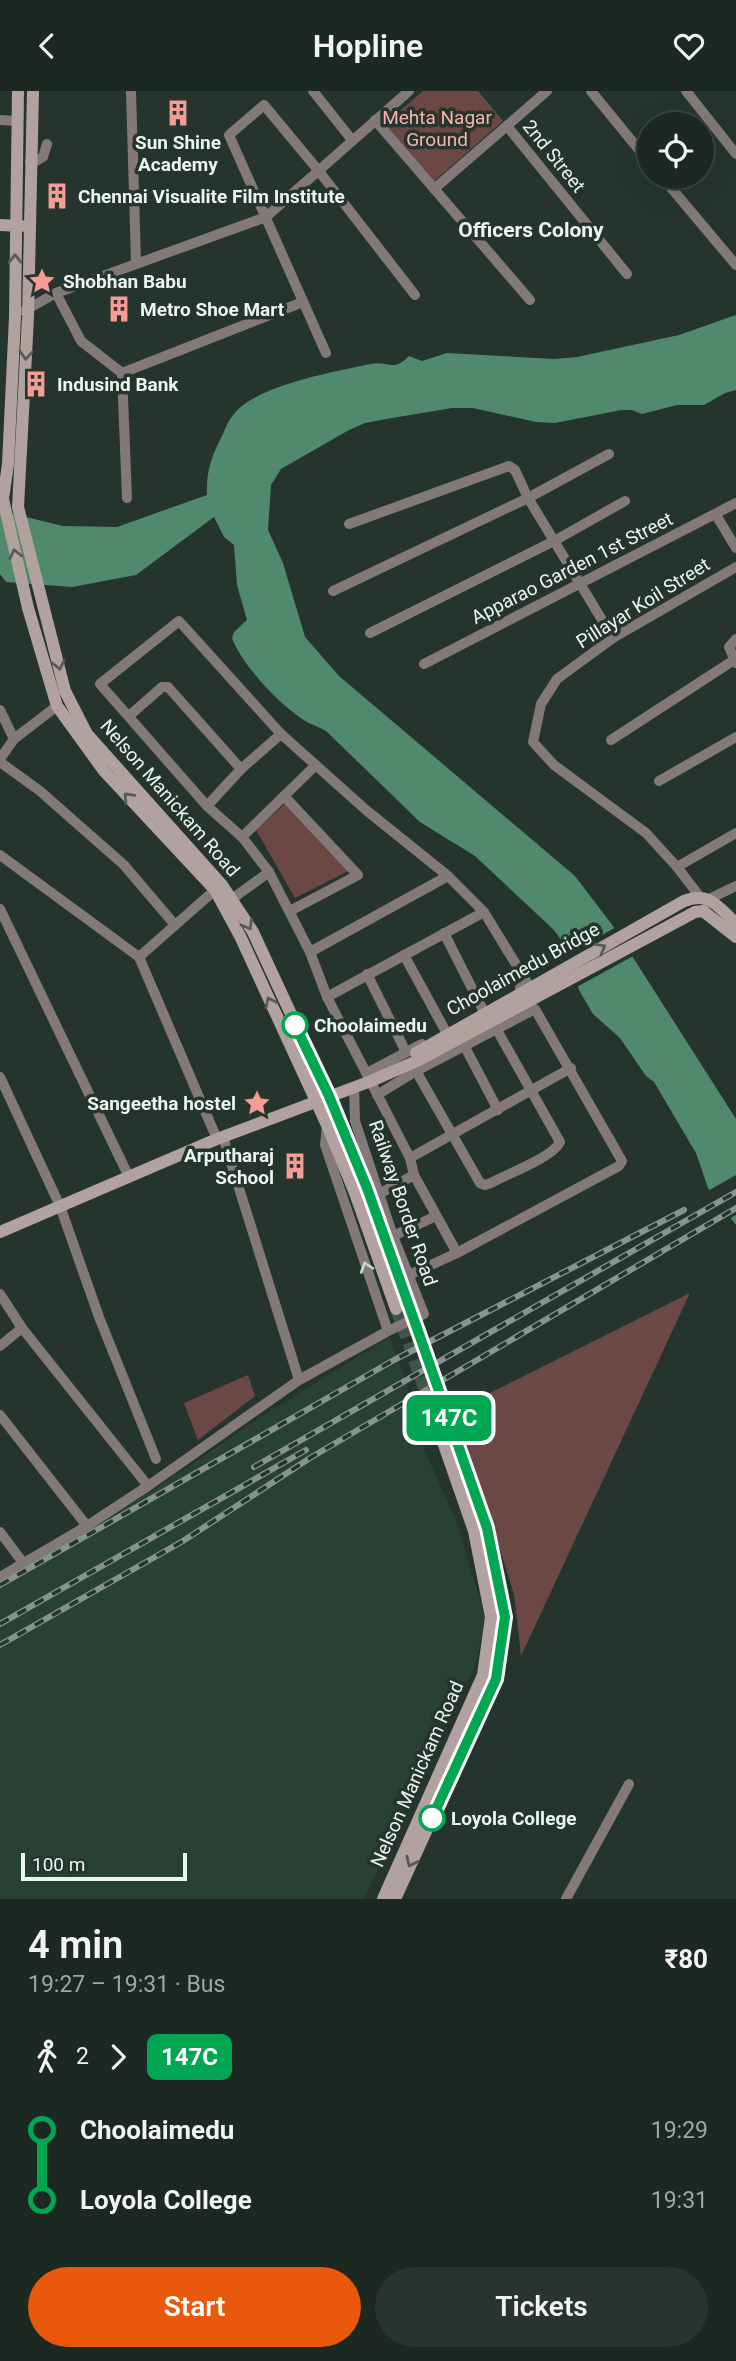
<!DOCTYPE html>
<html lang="en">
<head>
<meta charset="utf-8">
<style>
  :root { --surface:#1c2822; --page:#29342f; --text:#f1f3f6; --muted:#a0a6a5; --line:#3a4440; --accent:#ea580c }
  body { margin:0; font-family:Roboto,sans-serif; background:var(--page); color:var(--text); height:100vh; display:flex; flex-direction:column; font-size:26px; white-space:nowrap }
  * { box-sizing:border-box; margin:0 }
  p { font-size:23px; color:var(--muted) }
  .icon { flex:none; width:38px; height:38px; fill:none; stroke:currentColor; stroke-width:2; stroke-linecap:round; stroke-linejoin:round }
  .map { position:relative; height:1808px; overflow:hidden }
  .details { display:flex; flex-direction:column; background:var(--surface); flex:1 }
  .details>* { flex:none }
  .badge { padding:0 14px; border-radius:10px; font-size:24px; line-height:46px }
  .controls { position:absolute; left:637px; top:21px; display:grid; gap:14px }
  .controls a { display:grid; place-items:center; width:77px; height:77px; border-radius:50%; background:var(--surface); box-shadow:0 7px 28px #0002,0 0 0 2px var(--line); font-size:35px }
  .scale { position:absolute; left:21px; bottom:18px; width:166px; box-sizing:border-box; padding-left:7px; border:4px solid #ebf5ef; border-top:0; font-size:19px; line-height:24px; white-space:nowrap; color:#ebf5ef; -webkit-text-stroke:5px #25352d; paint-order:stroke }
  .map>.badge { position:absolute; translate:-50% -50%; box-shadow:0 0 0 4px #fff }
  .legs { display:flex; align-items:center; gap:10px; height:77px; padding:0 28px; font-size:23px }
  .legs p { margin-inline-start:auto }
  .headline { display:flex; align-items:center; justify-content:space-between; height:119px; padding:0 28px }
  h1 { font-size:38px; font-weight:600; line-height:52px }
  .cta { display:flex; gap:14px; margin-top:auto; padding:14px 28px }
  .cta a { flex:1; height:80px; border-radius:42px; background:var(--accent); color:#fff; font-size:28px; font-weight:600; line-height:80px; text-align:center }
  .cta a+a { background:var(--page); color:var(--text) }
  ul { padding:0 28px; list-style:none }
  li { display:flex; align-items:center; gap:24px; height:70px; font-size:26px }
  li i { display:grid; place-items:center; width:10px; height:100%; margin:0 9px; background:currentColor }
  li i::after { content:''; width:18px; height:18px; margin:-9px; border:5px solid; border-radius:50%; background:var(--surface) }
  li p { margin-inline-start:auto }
  li:first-child i { background:linear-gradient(#0000 50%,currentColor 0) }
  li:last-child i { background:linear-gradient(currentColor 50%,#0000 0) }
  header { display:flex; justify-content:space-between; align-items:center; height:91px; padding:0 28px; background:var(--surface); font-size:32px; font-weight:600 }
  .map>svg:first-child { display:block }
</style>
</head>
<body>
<header><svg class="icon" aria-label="back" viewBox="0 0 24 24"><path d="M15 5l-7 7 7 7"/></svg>Hopline<svg class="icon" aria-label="heart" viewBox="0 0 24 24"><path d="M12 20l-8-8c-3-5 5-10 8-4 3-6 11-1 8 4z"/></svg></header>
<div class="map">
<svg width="736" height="1808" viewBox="0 0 736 1808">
  <rect width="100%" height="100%" fill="#25352d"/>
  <path fill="#294035" d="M390,1246L413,1313L415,1338L457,1432L485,1526L476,1572L364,1808H0V1491L152,1400L264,1324Z"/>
  <g fill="#6c4844">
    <path d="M423,0H478L503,30L433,91L385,33Z"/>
    <path d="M288,710L350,779L295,807L256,739Z"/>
    <path d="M690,1202L521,1565L514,1503L456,1319Z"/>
    <path d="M248,1284L255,1305L198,1349L184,1312Z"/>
  </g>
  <path fill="#50896e" d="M736,224V299L725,302L704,314H677L642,323L632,319H621L555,332L536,331L473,317H452L392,327L365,332L349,339L281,378L271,394L268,439L283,472L305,546L339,585L575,785L613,835L736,1028V1134L708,1097L696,1062L654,991L646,985L620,947L593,923L579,899L568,858L553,838L475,765L420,731L326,640C321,637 316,635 311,633C285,620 242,575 232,547L234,541L247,529L237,494L234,454L224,446L214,426L136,484L72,496L6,491L0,483V417L5,421L63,435L117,436L207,404C206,382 211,366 221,347C225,339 228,329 234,323C257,294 334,281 370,273C389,269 392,282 409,265L422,270L447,262L555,268L577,266L679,244Z"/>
  <g fill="#25352d">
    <path d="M618,835L637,863L575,897L567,864Z"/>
    <path d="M736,1084V1124L727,1129L706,1101Z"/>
  </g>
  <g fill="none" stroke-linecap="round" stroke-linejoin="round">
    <g stroke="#43524a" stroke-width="12" stroke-dasharray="12 6" stroke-linecap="butt">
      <path d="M409,1214L455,1344"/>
      <path d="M396,1218L442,1348"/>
    </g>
    <g stroke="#827978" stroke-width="10">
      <path d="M131,0L136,172"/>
      <path d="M313,0L352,49"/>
      <path d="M591,0L649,71"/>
      <path d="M686,0L736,63"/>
      <path d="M0,29L16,30"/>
      <path d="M375,29L530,209"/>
      <path d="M507,35L627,183"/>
      <path d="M30,70H36L43,66L47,53"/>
      <path d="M662,86L736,174"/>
      <path d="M434,98L547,0"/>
      <path d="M56,202L81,250L122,282"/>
      <path d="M24,220L56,202L266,126L409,0"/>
      <path d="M326,262L229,44L264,14L318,79L415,204"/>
      <path d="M127,407L122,282L303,211"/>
      <path d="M716,424L736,457"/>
      <path d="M349,433L509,375L515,379L528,407L613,547"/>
      <path d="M333,500L528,407L609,363"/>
      <path d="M370,542L554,450L625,410"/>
      <path d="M736,548L729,556L736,572"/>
      <path d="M424,573L736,412"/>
      <path d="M0,619L14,648"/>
      <path d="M129,625L162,596H168L241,678"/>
      <path d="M611,649L734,569"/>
      <path d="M0,668L14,648L57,615"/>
      <path d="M0,671L40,700L124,774L175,834"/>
      <path d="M659,690L736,646"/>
      <path d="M284,705L358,784L290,820"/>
      <path d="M207,715L241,678L281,643"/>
      <path d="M242,746L316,674"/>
      <path d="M0,764L139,866L217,1048"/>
      <path d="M677,776L736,742"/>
      <path d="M700,806L677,776L646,742L554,674L533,651L541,613L557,588L613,547L736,476"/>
      <path d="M232,808L269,781"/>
      <path d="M707,812L709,808L736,795"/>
      <path d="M0,818L129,1086"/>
      <path d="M444,842L483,919"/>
      <path d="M310,861L448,785"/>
      <path d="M404,864L445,939"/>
      <path d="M139,866L215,799"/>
      <path d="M367,883L406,961"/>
      <path d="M327,906L484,821"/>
      <path d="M465,956L498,1019"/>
      <path d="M416,980L480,1092L485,1094L491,1092C507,1083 552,1067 560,1051L497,939"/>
      <path d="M367,982L422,953"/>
      <path d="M0,986L60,1115L99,1226L156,1368"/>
      <path d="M377,1004L416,980L535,918L622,1070L619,1075L457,1162L409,1184"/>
      <path d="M327,1034L325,1054L388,1240"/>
      <path d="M223,1046L299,1289"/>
      <path d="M410,1067L571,977"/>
      <path d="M379,1103L414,1084"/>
      <path d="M393,1145L436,1125"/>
      <path d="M457,1162L414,1084L410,1067L327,906L310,861L269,781L242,746L207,715L100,593L179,530L281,643L366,719L448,785L484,821L528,893L520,897"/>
      <path d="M0,1203L22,1237L148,1395"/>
      <path d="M0,1255L22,1237"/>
      <path d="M0,1324L87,1435"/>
      <path d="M0,1441L24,1473"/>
      <path d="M0,1486L87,1435L148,1395L299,1289L388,1240L424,1223L393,1145L355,1030L354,997"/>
      <path d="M566,1808L629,1693"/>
    </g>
    <g stroke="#b1a2a0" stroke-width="12">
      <path d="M18,0L15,226L8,373L3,408L28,517L57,615L104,680L215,799L241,847L327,1034L355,1102L396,1218"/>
      <path d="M33,0L28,226L18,416L65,600L87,643L222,794L253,841L329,1005L367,1097L409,1214"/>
      <path d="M0,134L21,135"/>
      <path d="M416,962L684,810C711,800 718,817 736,832"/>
      <path d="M0,1141L217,1048L371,990L419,969L695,821L703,820L736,846"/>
      <path d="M383,1808L483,1584L491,1526L474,1440L442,1348"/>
      <path d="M395,1808L496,1588L504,1526L487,1437L455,1344"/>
    </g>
    <g stroke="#86948d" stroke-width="6">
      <g id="rail">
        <path d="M254,1376L736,1101"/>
        <path d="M0,1494L394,1269L684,1119"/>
        <path d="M0,1533L306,1359"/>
        <path d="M0,1554L183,1450L310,1367L736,1117"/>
      </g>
    </g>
    <use href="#rail" stroke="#25352d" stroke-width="3.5" stroke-dasharray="10" stroke-linecap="butt"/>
  </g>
  <defs><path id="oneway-chevron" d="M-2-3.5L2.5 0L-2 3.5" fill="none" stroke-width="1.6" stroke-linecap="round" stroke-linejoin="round" transform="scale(1.75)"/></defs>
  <g stroke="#565b55">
    <use href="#oneway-chevron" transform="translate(15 168) rotate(-90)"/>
    <use href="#oneway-chevron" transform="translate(26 264) rotate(93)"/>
    <use href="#oneway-chevron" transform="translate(15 463) rotate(-103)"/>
    <use href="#oneway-chevron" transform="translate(59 574) rotate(77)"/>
    <use href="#oneway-chevron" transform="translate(128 706) rotate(-133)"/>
    <use href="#oneway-chevron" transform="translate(248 834) rotate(59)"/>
    <use href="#oneway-chevron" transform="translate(601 857) rotate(-29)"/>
    <use href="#oneway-chevron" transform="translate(270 911) rotate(-115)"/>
    <use href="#oneway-chevron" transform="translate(411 1771) rotate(115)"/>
  </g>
  <use stroke="#ccd0cb" href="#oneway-chevron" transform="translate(366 1176) rotate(-109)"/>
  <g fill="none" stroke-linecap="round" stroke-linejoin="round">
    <g stroke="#fff" stroke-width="16">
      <path id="line-1" d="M295,934L329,1005L367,1097L418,1240L487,1437L505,1526L496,1588L432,1727"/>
    </g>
    <use href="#line-1" stroke="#00a651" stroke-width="10"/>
  </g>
  <defs>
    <g id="building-bare" transform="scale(2.1)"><path d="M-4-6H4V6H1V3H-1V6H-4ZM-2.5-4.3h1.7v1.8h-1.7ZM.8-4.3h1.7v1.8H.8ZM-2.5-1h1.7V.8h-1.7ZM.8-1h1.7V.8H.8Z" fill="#f59c94" stroke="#25352d" stroke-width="2.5" paint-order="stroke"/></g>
    <g id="sight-bare" transform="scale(2.1)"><path d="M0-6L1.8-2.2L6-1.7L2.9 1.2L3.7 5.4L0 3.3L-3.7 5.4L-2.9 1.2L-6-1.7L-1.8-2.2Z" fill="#f59c94" stroke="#25352d" stroke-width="2.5" paint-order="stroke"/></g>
  </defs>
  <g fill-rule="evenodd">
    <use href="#building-bare" x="178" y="22"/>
    <use href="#building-bare" x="57" y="105"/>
    <use href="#sight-bare" x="42" y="190"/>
    <use href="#building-bare" x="119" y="218"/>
    <use href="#building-bare" x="36" y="293"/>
    <use href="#sight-bare" x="257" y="1012"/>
    <use href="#building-bare" x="295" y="1075"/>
  </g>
  <g fill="#fff" stroke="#00a651" stroke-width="3.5">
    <circle cx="295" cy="934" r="12"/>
    <circle cx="432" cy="1727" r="12"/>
  </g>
  <g text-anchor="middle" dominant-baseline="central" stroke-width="7" stroke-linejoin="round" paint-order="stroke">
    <g font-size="19" fill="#f9b2ab" stroke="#25352d">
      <text x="437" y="26">Mehta Nagar<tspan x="437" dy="22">Ground</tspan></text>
    </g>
    <g font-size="19" font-weight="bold" fill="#ebf5ef" stroke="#25352d" text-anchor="start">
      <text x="178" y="51" text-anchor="middle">Sun Shine<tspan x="178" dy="22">Academy</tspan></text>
      <text x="78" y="105">Chennai Visualite Film Institute</text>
      <text x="63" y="190">Shobhan Babu</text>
      <text x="140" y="218">Metro Shoe Mart</text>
      <text x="57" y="293">Indusind Bank</text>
      <text x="236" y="1012" text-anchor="end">Sangeetha hostel</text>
      <text x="274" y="1064" text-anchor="end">Arputharaj<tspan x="274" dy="22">School</tspan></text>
    </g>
    <g font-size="19" fill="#ebf5ef" stroke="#25352d">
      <text transform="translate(554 65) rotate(51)">2nd Street</text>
      <text transform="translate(572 477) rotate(-27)">Apparao Garden 1st Street</text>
      <text transform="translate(643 512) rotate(-32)">Pillayar Koil Street</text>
      <text transform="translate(170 707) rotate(49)">Nelson Manickam Road</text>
      <text transform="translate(523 878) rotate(-29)">Choolaimedu Bridge</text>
      <text transform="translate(403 1112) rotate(71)">Railway Border Road</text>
      <text transform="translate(417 1683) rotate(-66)">Nelson Manickam Road</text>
    </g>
    <g font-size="19" font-weight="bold" fill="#ebf5ef" stroke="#25352d" text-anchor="start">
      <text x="314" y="934">Choolaimedu</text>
      <text x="451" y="1727">Loyola College</text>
    </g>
    <g font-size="21" font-weight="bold" fill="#ebf5ef" stroke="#25352d">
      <text x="531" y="139">Officers Colony</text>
    </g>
  </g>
</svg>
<div class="controls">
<a><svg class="icon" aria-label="locate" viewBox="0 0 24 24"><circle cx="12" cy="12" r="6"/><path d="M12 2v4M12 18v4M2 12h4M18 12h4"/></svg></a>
</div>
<div class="scale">100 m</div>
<b class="badge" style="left:449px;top:1327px;background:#00a651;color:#fff">147C</b>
</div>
<section class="details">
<div class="headline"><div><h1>4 min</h1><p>19:27 – 19:31 · Bus</p></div><b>₹80</b></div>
<div class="legs"><svg class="icon" aria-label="walk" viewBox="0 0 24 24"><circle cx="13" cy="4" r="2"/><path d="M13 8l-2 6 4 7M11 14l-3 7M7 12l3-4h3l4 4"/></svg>2<svg class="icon" aria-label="forward" viewBox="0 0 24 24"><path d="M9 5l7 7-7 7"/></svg><b class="badge" style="background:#00a651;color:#fff">147C</b></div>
<ul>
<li><i style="color:#00a651"></i><b>Choolaimedu</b><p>19:29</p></li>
<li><i style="color:#00a651"></i><b>Loyola College</b><p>19:31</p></li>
</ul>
<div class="cta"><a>Start</a><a>Tickets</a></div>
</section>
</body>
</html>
